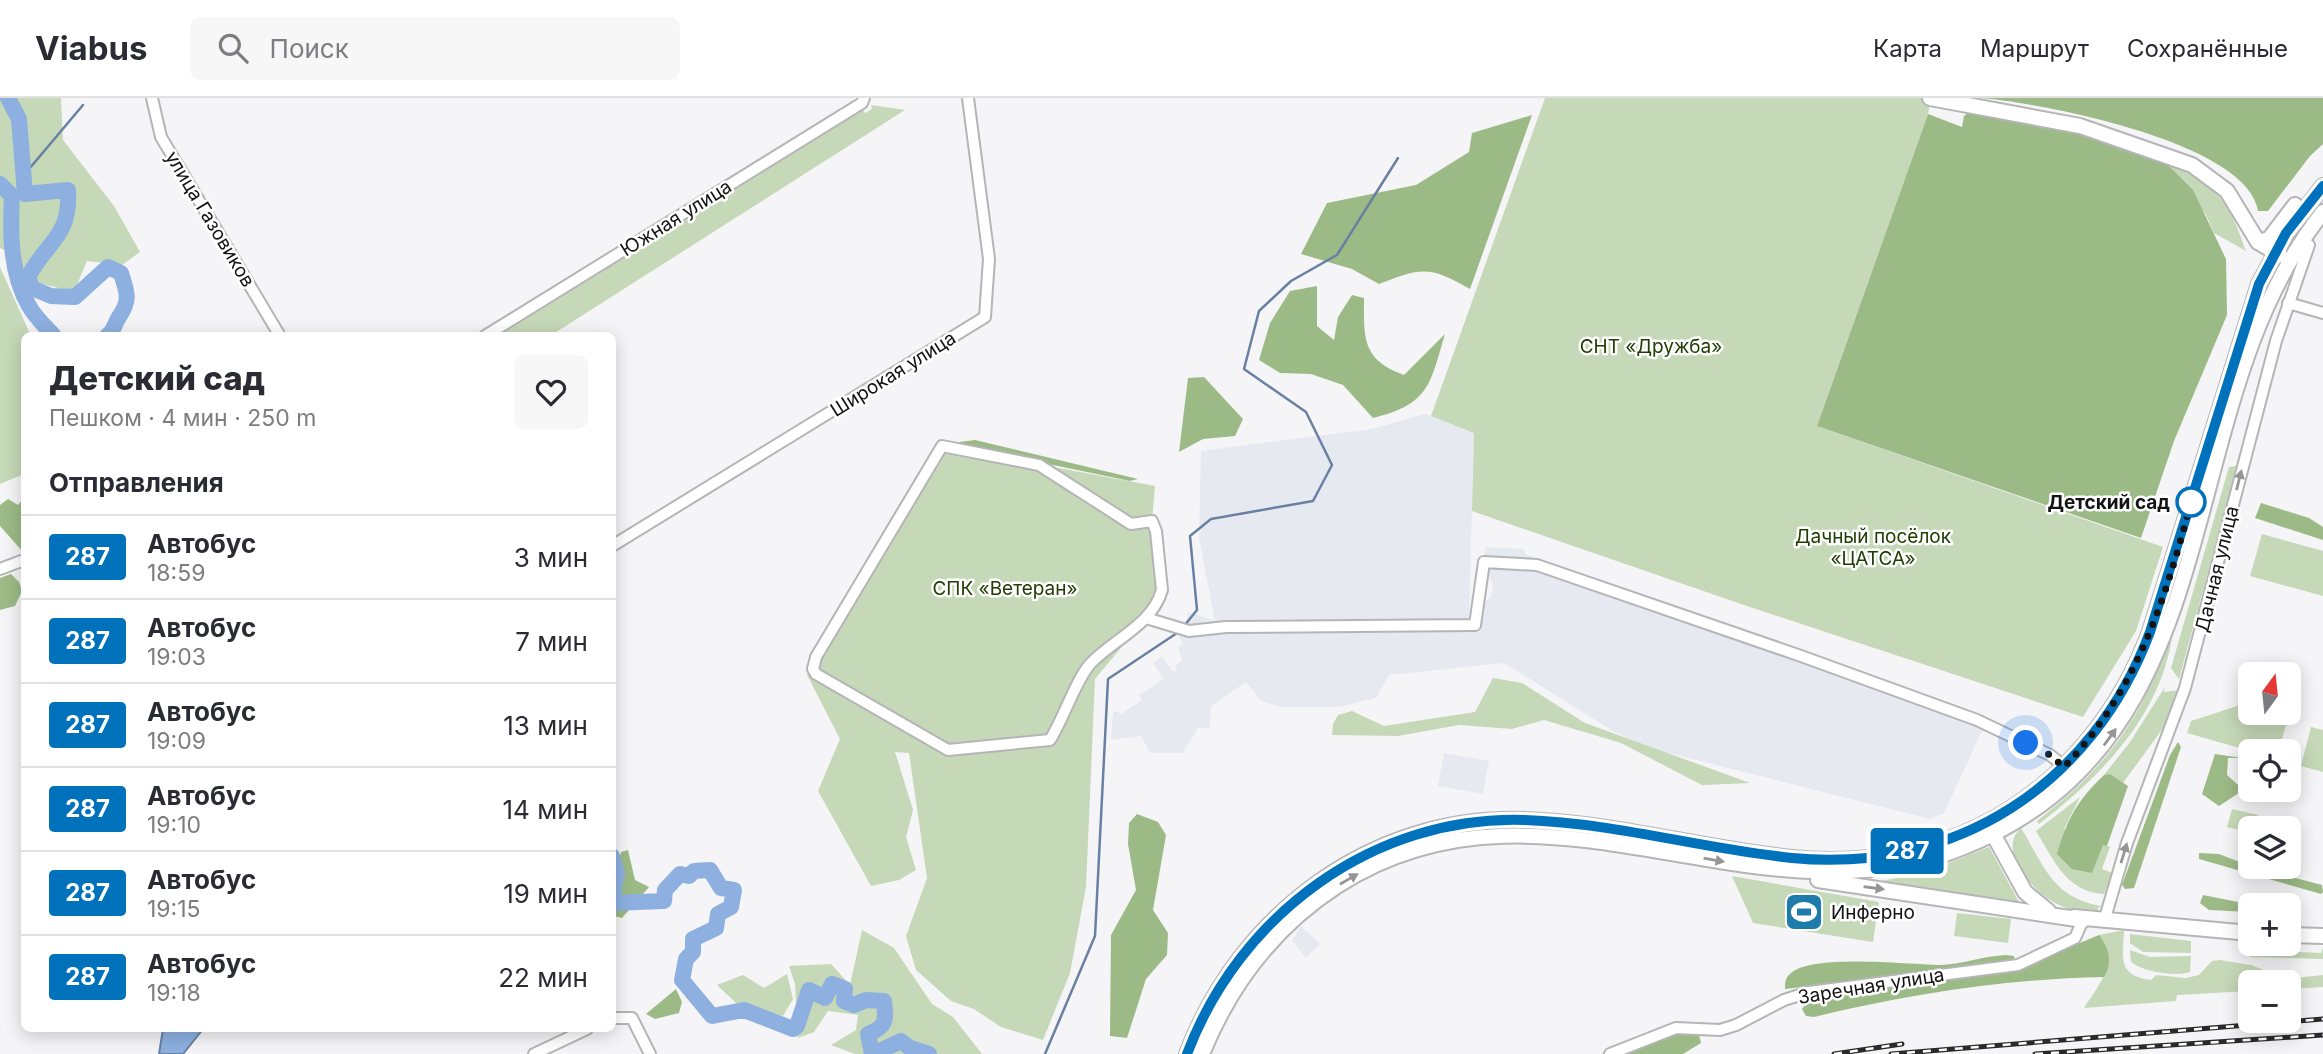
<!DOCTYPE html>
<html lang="ru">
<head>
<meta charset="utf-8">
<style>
  :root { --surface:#fff; --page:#f7f7f7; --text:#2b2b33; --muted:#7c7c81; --line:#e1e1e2 }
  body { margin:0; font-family:Inter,sans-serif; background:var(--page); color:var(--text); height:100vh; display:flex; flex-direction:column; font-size:26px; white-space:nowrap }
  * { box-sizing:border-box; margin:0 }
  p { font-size:23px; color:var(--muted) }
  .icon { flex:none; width:38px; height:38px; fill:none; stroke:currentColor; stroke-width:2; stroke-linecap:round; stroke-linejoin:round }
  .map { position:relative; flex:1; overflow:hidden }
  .side { position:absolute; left:21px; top:234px; width:595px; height:700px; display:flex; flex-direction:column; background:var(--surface); border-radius:10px; box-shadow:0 4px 18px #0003 }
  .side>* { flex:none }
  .badge { padding:0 14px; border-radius:5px; font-size:24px; line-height:46px }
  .needle { width:46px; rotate:15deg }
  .buttons { position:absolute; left:2238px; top:564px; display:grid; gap:14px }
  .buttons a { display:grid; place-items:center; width:63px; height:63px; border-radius:10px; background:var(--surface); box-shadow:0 4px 18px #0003; font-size:35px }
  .you { position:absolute; width:35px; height:35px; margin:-18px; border:5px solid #fff; border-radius:50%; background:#1a73e8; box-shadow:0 0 0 10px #1a73e833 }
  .map>.badge { position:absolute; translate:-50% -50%; box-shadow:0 0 0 4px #fff }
  h2 { padding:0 28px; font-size:26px; line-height:63px }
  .round { display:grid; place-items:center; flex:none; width:74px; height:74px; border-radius:10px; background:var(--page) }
  .summary { display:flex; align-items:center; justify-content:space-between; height:119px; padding:0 28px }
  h1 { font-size:33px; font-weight:800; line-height:52px }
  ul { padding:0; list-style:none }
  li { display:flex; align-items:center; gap:21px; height:84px; padding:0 28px; border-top:2px solid var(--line) }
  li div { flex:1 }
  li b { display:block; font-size:26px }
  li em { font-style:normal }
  li .badge { min-width:77px; font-weight:700; text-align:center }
  header { display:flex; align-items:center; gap:42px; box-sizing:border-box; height:98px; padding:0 35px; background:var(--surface); border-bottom:2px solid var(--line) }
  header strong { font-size:33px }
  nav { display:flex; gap:38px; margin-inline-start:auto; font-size:24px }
  .search { width:490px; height:63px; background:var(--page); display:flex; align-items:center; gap:18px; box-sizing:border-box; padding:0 24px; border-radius:10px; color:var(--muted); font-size:26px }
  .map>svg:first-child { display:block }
</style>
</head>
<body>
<header>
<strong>Viabus</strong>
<div class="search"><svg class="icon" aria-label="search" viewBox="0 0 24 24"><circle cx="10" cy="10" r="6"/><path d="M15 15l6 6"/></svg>Поиск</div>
<nav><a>Карта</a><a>Маршрут</a><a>Сохранённые</a></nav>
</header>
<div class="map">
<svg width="2323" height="956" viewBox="0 0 2323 956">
  <rect width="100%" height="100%" fill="#f5f5f7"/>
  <g fill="#e7e9f1">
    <path d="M1425,316L1474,334L1469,519L1491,499L1493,487L1484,464L1485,449L1524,451L1525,456L1988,620L1944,715L1930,721L1649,650L1613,633L1504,565L1389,577L1376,600L1338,609H1280L1261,603L1246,584L1211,608L1210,630H1198L1182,655H1150L1141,638L1111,642L1113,614H1119L1120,617L1142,602L1139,597L1164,581L1153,565L1162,559L1173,574L1177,572L1175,568L1182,563L1178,549L1183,545L1179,539L1185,532L1188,514L1215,523L1199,440L1201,353L1372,331Z"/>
    <path d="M1444,655L1489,663L1483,696L1438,688Z"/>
    <path d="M1301,828L1320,846L1306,860L1292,843Z"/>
  </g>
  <g fill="#c5d8b7">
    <path d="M0,0H61L63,42L114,108L140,154L122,167L87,163L74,194L35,184L9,154L0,150Z"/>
    <path d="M1545,0H1931L1928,16L1817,328L2163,449L2136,533L2083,619L1744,507L1472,413L1474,335L1431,318Z"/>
    <path d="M871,7L905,12L550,238H497L863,12L865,15L872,11Z"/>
    <path d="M2167,66C2217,86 2229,103 2246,153L2214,135L2206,117Z"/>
    <path d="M0,169L31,238H24V376L0,386Z"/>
    <path d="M942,348L1155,388L1152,423L1162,492L1146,520L1095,581L1086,789L1070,875L1043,942L1001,929L974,911L951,903L916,872L906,838L927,780L909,655L895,654L913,712L906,739L916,772L899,782L871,788L818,693L840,641L807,577Z"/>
    <path d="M2237,368L2179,581L2171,570L2229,369Z"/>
    <path d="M2262,436L2323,453V498L2250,478Z"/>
    <path d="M2172,539C2160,619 2100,679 2039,726L2037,723C2110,666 2137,625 2172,539Z"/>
    <path d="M1493,580L1522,585L1585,625L1750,685L1702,687L1621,645L1544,622L1512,631L1459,627L1398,638L1332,637L1333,626L1338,617L1352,613L1384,628L1475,614Z"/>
    <path d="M2165,589L2164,594L2179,592L2169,622L2123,685L2110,676L2104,677L2130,644Z"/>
    <path d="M2237,608L2250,611V614L2288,621L2278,653H2250L2187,635L2191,623Z"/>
    <path d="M2311,629L2323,632V674L2301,668Z"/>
    <path d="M2080,699L2064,731L2110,749L2102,771L2113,775L2104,796C2066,794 2054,762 2036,733Z"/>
    <path d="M2232,711L2258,717L2250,735L2227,729Z"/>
    <path d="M2021,730C2045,769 2052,799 2101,808L2096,813C2052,823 1990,756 2021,730Z"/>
    <path d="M1989,749L2019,804L1882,783L1928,773Z"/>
    <path d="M1732,778L1879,804L1873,844L1753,825Z"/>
    <path d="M1957,815L2011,821L2008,845L1954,838Z"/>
    <path d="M862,832L894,850L932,906L953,919L982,956H855L831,947L856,932L858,917L828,913L814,934L798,940L795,886L789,868L831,866L850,887Z"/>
    <path d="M2124,832C2123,861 2117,877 2151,882L2156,877L2186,880L2199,877L2212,863L2220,862L2251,867L2286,881L2323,877V889L2289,891V884H2250V893L2177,897L2176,903L2084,910C2099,886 2121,863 2099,837Z"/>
    <path d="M2130,836L2191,843V855L2143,854L2130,845Z"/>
    <path d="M2251,846L2297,849L2298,854L2321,855L2323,850V861L2250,859Z"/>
    <path d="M2130,852L2150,859L2191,858L2190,874C2176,879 2143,874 2131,864Z"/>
    <path d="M787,876L793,901L783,918L736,905L717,887L743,877L764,890Z"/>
  </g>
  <g fill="#9cba86">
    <path d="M1982,0H2323V46L2310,58L2268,113H2258C2248,44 2040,5 1982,0Z"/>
    <path d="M1968,15L2093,39L2167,66L2193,92L2226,161L2227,217L2174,343L2141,440L1817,328L1928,16L1962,29L1964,18Z"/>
    <path d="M1532,17L1470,191C1430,168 1422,169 1379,186L1352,171L1301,156L1327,105L1416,87L1469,54L1472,35Z"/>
    <path d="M1317,188V228L1334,242L1338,219L1352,197L1364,200C1364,239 1361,262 1404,277L1445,236C1430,286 1430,306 1373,320L1343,287L1311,276L1280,275L1259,262L1270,225L1290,193Z"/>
    <path d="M1204,279L1243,321L1235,338L1203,341L1179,354L1188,280Z"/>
    <path d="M975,342L1138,381L1130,383L967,349L959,344Z"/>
    <path d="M24,400V455L0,428V407L8,401L18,407Z"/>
    <path d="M2261,405L2309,420L2323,429V442L2255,420Z"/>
    <path d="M11,476L19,484L22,493L15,508L0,512V480Z"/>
    <path d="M2178,644L2181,649L2134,790L2125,791L2122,787L2170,657Z"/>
    <path d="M2215,656L2242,660H2228L2227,677L2238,687L2239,695L2219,708L2202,696Z"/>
    <path d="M2110,676L2128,688L2107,748L2103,747L2092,775L2072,771L2057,756C2068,719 2077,703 2104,677Z"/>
    <path d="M1137,716L1158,724L1166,737L1153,812L1168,835L1167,857L1146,881L1127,940L1110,938L1111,837L1136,792L1128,746L1129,725Z"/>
    <path d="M628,752L635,782L649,789L622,820L613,818V794L621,754Z"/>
    <path d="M2199,755L2219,756L2250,768L2322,787L2323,794L2321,796L2199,761Z"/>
    <path d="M2203,797L2253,807H2250V814L2209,812L2200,805Z"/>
    <path d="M2099,837C2109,849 2113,865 2104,879C2006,881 1909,896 1814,919L1806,918L1802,911L1811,899L2019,870Z"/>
    <path d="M2006,857L2014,858L2015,864L1785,891C1785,885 1785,880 1790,876C1811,855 1910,867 1941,867C1963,866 1984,858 2006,857Z"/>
    <path d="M676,891L682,904L679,915L655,921L646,916Z"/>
    <path d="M1687,933L1699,937L1701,945L1683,956H1623Z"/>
  </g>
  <path fill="#8db0e0" stroke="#6881a3" stroke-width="2" d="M163,931H203L183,956H159Z"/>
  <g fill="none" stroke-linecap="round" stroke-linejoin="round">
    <g stroke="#6881a3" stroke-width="2.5">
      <path d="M24,77L83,7"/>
      <path d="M1184,528L1197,512L1190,438L1211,421L1313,403L1332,367L1306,314L1244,271L1259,213L1291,183L1337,157L1398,60"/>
      <path d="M1045,956L1095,838L1108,581L1180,533"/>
    </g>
    <g stroke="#8db0e0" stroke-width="16">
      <path d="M8,0L19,21L25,96L68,92C71,139 47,143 28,179L32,190L51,198L75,199L108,169L121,175C127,195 131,201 119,219C114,226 115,232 107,238"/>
      <path d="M0,86L12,98C10,135 10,175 29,208C35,219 46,229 54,238"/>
      <path d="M612,758L617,776L612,800"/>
      <path d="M612,805L664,803L665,792L680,776L689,778L694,773L710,772L721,790L734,792L731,809L718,816L716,830L693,841V854L686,861L682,882L712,918L744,912L793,931L797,928L809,892L825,900L832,886L845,891L844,903L854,907L866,902L884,903C886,922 887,929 868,936L872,956"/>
      <path d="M873,956L901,943L910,950L929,956"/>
    </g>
    <g stroke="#b5b5b7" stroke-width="14">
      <g id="street">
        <path d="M152,0L161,39L280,238"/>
        <path d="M2288,205L2323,215"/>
        <path d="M485,238L862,5L864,0"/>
        <path d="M942,348L1039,367L1131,426L1152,423L1156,433L1162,492C1152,527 1114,541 1091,565C1076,581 1063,622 1050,642L948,652L816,576L813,571L816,559Z"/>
        <path d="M612,448L985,219L989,161L968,0"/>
        <path d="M0,471L24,462"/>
        <path d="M1146,520L1189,533L1226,529L1475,527L1484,464L1537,467L1801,558L1977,622L2050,657L2065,669"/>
        <path d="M2105,820L2127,745L2185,590L2276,243L2309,147"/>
        <path d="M612,920H632L650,956"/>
        <path d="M534,956L587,931"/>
        <path d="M1610,956L1676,930L1720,932L1736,927L1784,902L1809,894L2018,867L2075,840L2083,822"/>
      </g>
    </g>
    <g stroke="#b5b5b7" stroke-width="18">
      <g id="secondary">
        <path d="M1930,0L2080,28L2192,67L2227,93L2258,144L2280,157"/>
        <path d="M2258,144L2269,141L2295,107"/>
        <path d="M1986,731L1993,736L2025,794L2048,813"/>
        <path d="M1818,782L2083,822"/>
        <path d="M2074,819L2250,835"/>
        <path d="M2289,837L2323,838"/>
        <path d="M1187,956C1240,816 1373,716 1525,722C1615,725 1703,751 1792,760C1956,777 2093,686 2150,534L2259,186L2286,136L2323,88"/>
        <path d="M1202,956C1230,887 1274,829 1337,788C1541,656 1754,835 1964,749C2241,637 2165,313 2323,114"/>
      </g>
    </g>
    <use href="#street" stroke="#fff" stroke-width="10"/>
    <use href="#secondary" stroke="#fff" stroke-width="14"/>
    <g stroke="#2a2a2b" stroke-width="5">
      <g id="rail">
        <path d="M1834,956L1902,946"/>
        <path d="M1891,956L2323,921"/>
        <path d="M2035,956L2323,937"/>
      </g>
    </g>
    <use href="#rail" stroke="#fff" stroke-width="2.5" stroke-dasharray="8" stroke-linecap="butt"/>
  </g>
  <defs><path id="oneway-solid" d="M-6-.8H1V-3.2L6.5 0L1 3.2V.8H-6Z" transform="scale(1.75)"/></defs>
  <g fill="#959595">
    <use href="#oneway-solid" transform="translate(2239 382) rotate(-76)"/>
    <use href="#oneway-solid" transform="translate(2110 639) rotate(-54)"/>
    <use href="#oneway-solid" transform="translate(2124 755) rotate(-73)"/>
    <use href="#oneway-solid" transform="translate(1714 762) rotate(10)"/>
    <use href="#oneway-solid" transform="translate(1349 781) rotate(-30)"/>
    <use href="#oneway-solid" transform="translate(1874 790) rotate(8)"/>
  </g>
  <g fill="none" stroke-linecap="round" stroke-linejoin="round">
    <g stroke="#fff" stroke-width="16">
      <path id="line" d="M1187,956C1240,816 1374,717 1525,722C1615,725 1703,751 1792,760C1956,776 2093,686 2150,534L2259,186L2286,135L2323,88"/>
    </g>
    <use href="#line" stroke="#0072bc" stroke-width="10"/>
    <path stroke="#131314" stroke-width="7" stroke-dasharray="0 12.6" d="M2026,645L2050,657L2064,669C2136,594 2165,503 2191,404"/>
  </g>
  <defs>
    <g id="stadium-square" transform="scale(2.0125)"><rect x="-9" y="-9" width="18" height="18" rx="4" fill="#1d7ca9" stroke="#fff"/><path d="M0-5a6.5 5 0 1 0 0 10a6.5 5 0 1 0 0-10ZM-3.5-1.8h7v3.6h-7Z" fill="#fff"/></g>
  </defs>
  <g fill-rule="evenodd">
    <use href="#stadium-square" x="1804" y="814"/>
  </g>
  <circle fill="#fff" stroke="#0072bc" stroke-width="3.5" cx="2191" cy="404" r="14"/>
  <g text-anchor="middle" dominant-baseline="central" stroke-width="5" stroke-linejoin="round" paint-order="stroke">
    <g font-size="19" fill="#131314" stroke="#fff">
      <text transform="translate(676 120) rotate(-32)">Южная улица</text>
      <text transform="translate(210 121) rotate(59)">улица Газовиков</text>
      <text transform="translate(893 276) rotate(-32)">Широкая улица</text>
      <text transform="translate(2217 471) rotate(-76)">Дачная улица</text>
      <text transform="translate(1871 888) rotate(-9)">Заречная улица</text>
    </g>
    <g font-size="19" fill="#223d03" stroke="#fff">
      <text x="1651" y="248">СНТ «Дружба»</text>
      <text x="1873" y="438">Дачный посёлок<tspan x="1873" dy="22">«ЦАТСА»</tspan></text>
      <text x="1005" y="490">СПК «Ветеран»</text>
    </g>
    <g font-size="19" font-weight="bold" fill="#131314" stroke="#fff" text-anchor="end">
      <text x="2170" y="404">Детский сад</text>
    </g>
    <g font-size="19" fill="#131314" stroke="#fff" text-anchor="start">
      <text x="1831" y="814">Инферно</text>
    </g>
  </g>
</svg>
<div class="buttons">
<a><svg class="needle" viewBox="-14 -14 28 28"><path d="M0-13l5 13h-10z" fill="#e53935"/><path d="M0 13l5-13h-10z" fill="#7c7c81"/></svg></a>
<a><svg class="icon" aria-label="locate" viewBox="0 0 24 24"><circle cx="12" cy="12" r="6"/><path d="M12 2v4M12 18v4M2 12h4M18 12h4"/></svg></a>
<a><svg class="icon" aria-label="layers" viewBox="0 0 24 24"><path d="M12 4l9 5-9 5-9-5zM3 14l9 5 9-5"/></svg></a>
<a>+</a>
<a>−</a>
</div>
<div class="you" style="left:2026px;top:645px"></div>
<b class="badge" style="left:1907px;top:753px;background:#0072bc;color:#fff">287</b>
<section class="side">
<div class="summary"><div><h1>Детский сад</h1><p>Пешком · 4 мин · 250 m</p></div><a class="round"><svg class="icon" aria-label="heart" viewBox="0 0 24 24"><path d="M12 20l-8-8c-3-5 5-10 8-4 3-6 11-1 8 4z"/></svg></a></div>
<h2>Отправления</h2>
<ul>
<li><span class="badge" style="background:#0072bc;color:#fff">287</span><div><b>Автобус</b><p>18:59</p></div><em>3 мин</em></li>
<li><span class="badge" style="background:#0072bc;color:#fff">287</span><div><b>Автобус</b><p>19:03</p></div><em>7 мин</em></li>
<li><span class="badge" style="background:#0072bc;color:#fff">287</span><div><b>Автобус</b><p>19:09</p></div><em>13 мин</em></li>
<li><span class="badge" style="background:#0072bc;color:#fff">287</span><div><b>Автобус</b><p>19:10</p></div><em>14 мин</em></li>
<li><span class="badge" style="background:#0072bc;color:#fff">287</span><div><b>Автобус</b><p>19:15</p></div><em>19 мин</em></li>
<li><span class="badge" style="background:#0072bc;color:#fff">287</span><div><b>Автобус</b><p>19:18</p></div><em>22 мин</em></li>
</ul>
</section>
</div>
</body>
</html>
